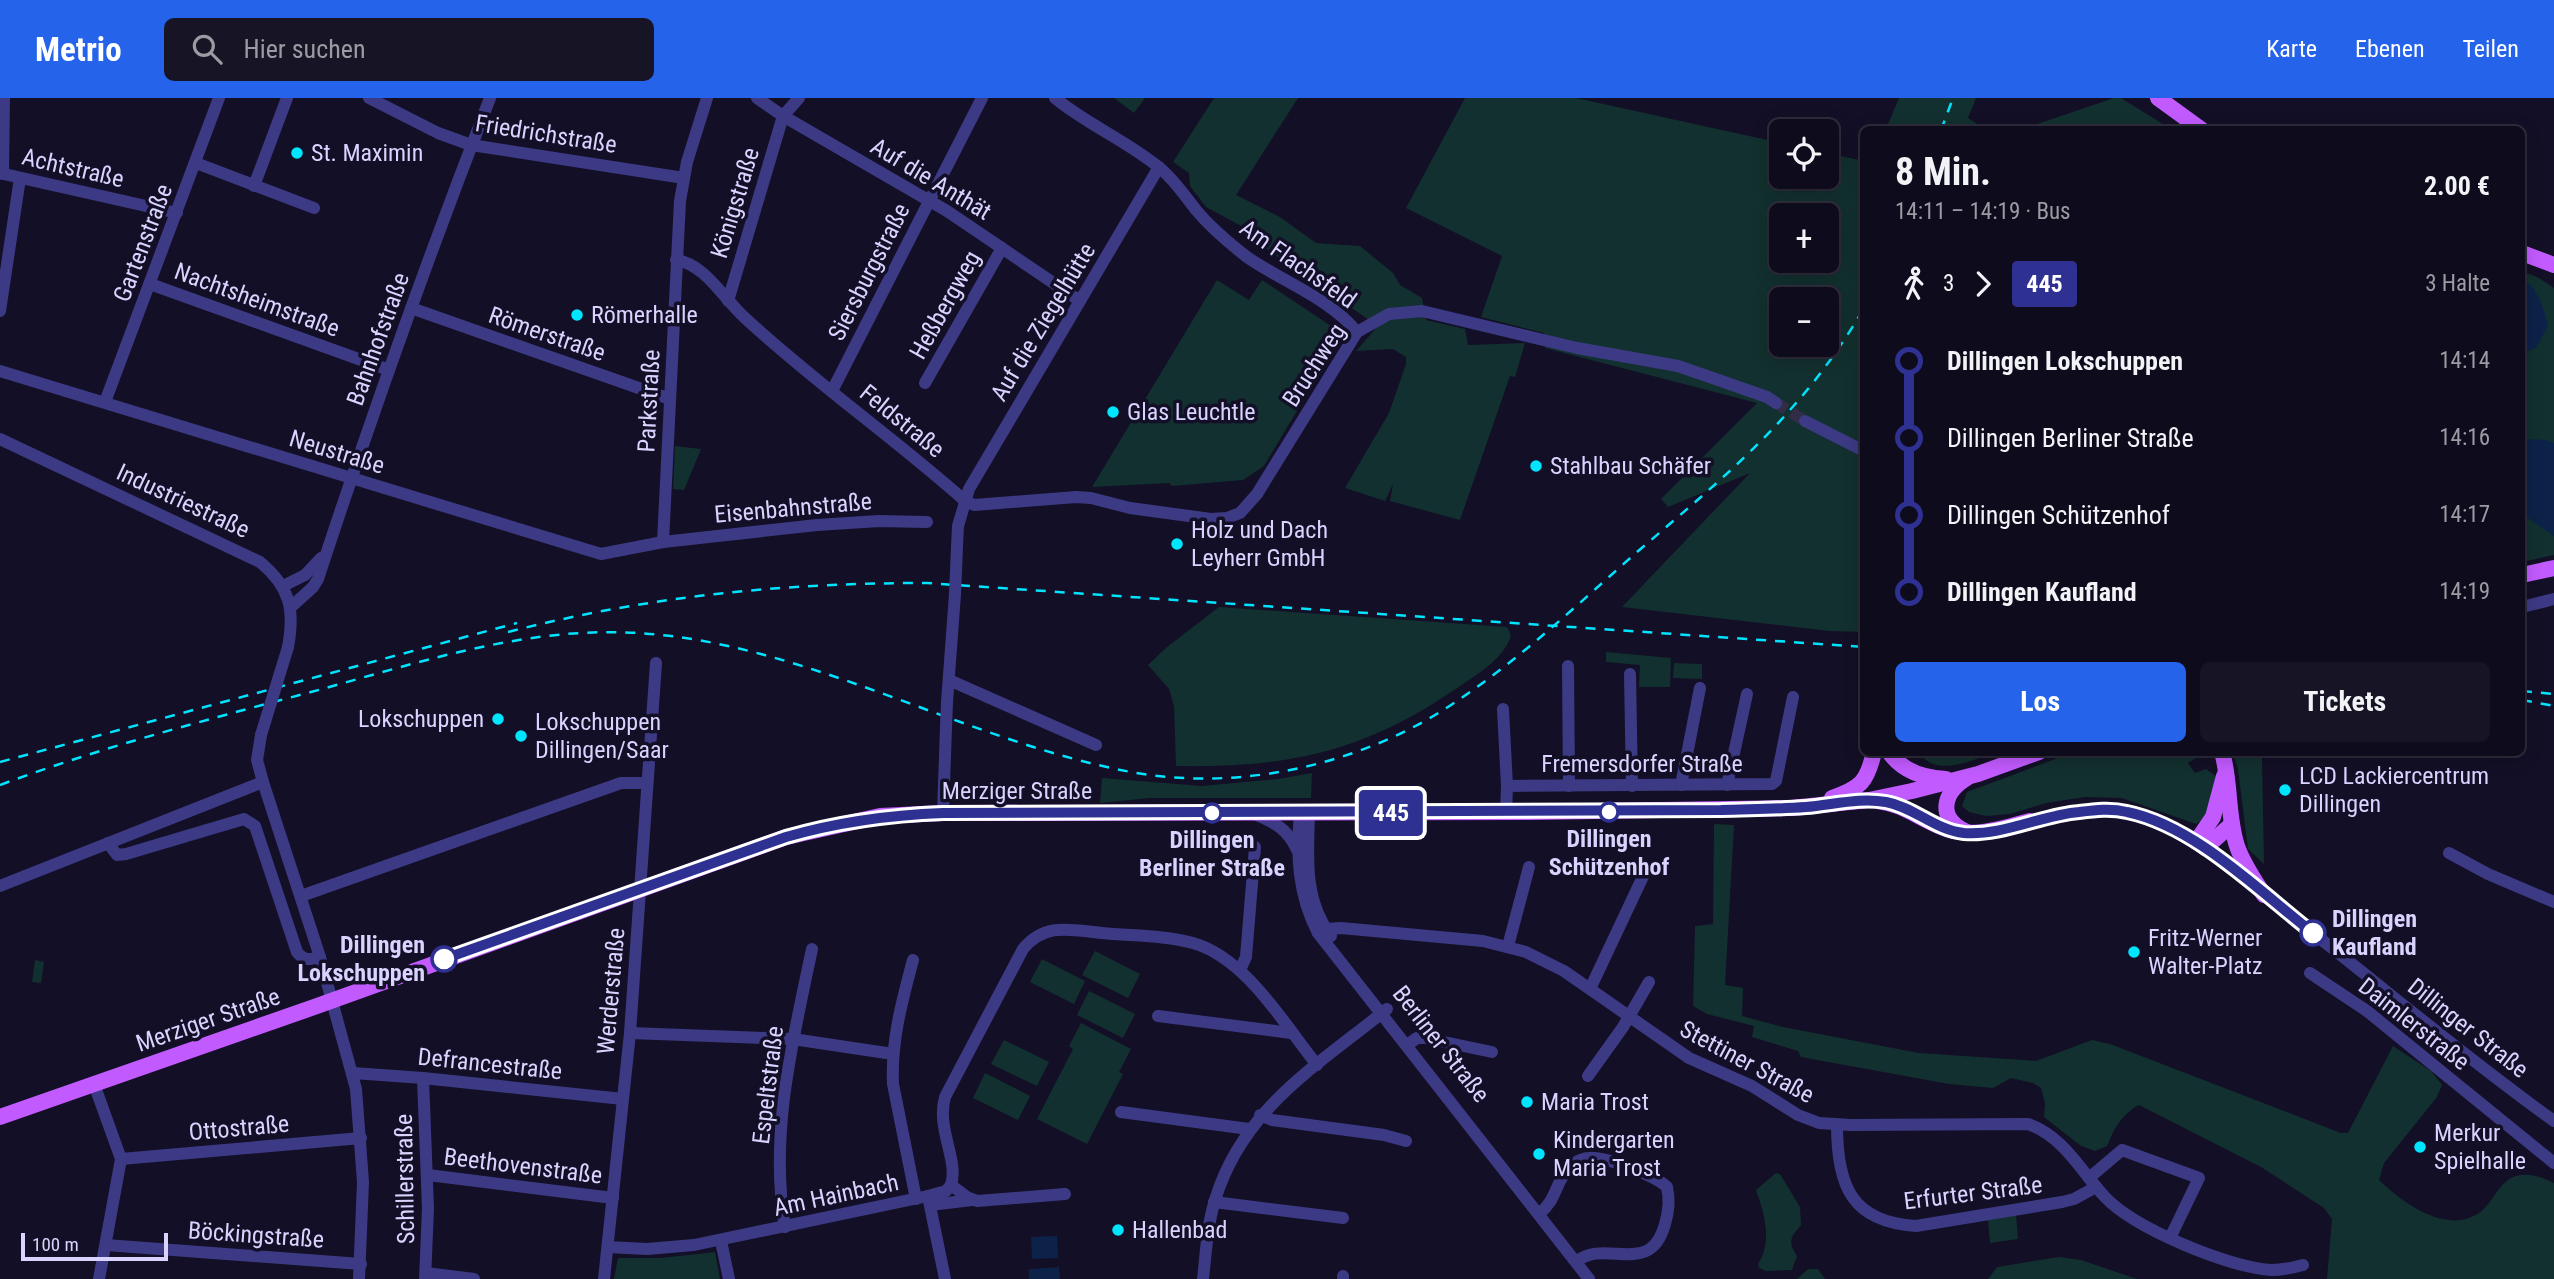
<!DOCTYPE html>
<html lang="de">
<head>
<meta charset="utf-8">
<style>
  :root { --surface:#0e0b1c; --page:#171425; --text:#f1f3f6; --muted:#9b9ba3; --line:#2e2b3b; --accent:#2563eb }
  body { margin:0; font-family:"Roboto Condensed",sans-serif; background:var(--page); color:var(--text); height:100vh; display:flex; flex-direction:column; font-size:26px; white-space:nowrap }
  * { box-sizing:border-box; margin:0 }
  p { font-size:23px; color:var(--muted) }
  .icon { flex:none; width:38px; height:38px; fill:none; stroke:currentColor; stroke-width:2; stroke-linecap:round; stroke-linejoin:round }
  .map { position:relative; flex:1; overflow:hidden }
  .details { position:absolute; left:1860px; top:28px; width:665px; height:630px; display:flex; flex-direction:column; background:var(--surface); border-radius:10px; box-shadow:0 4px 18px #0003,0 0 0 2px var(--line) }
  .details>* { flex:none }
  .badge { padding:0 14px; border-radius:5px; font-size:24px; line-height:46px }
  .tools { position:absolute; left:1769px; top:21px; display:grid; gap:14px }
  .tools a { display:grid; place-items:center; width:70px; height:70px; border-radius:10px; background:var(--surface); box-shadow:0 4px 18px #0003,0 0 0 2px var(--line); font-size:35px }
  .scale { position:absolute; left:21px; bottom:18px; width:147px; box-sizing:border-box; padding-left:7px; border:4px solid #d9d4ff; border-top:0; font-size:19px; line-height:24px; white-space:nowrap; color:#d9d4ff; -webkit-text-stroke:5px #130f26; paint-order:stroke }
  .map>.badge { position:absolute; translate:-50% -50%; box-shadow:0 0 0 4px #fff }
  .legs { display:flex; align-items:center; gap:10px; height:77px; padding:0 35px; font-size:23px }
  .legs p { margin-inline-start:auto }
  .headline { display:flex; align-items:center; justify-content:space-between; height:119px; padding:0 35px }
  h1 { font-size:38px; font-weight:700; line-height:52px }
  .cta { display:flex; gap:14px; margin-top:auto; padding:14px 35px }
  .cta a { flex:1; height:80px; border-radius:10px; background:var(--accent); color:#fff; font-size:28px; font-weight:700; line-height:80px; text-align:center }
  .cta a+a { background:var(--page); color:var(--text) }
  ul { padding:0 35px; list-style:none }
  li { display:flex; align-items:center; gap:24px; height:77px; font-size:26px }
  li i { display:grid; place-items:center; width:10px; height:100%; margin:0 9px; background:currentColor }
  li i::after { content:''; width:18px; height:18px; margin:-9px; border:5px solid; border-radius:50%; background:var(--surface) }
  li p { margin-inline-start:auto }
  li:first-child i { background:linear-gradient(#0000 50%,currentColor 0) }
  li:last-child i { background:linear-gradient(currentColor 50%,#0000 0) }
  header { display:flex; align-items:center; gap:42px; box-sizing:border-box; height:98px; padding:0 35px; background:var(--accent); color:#fff }
  header strong { font-size:33px }
  nav { display:flex; gap:38px; margin-inline-start:auto; font-size:24px }
  .search { width:490px; height:63px; background:var(--page); display:flex; align-items:center; gap:18px; box-sizing:border-box; padding:0 24px; border-radius:10px; color:var(--muted); font-size:26px }
  .map>svg:first-child { display:block }
</style>
</head>
<body>
<header>
<strong>Metrio</strong>
<div class="search"><svg class="icon" aria-label="search" viewBox="0 0 24 24"><circle cx="10" cy="10" r="6"/><path d="M15 15l6 6"/></svg>Hier suchen</div>
<nav><a>Karte</a><a>Ebenen</a><a>Teilen</a></nav>
</header>
<div class="map">
<svg width="2554" height="1181" viewBox="0 0 2554 1181">
  <rect width="100%" height="100%" fill="#130f26"/>
  <g fill="#12302f" fill-rule="evenodd">
    <path d="M1114,0H1145L1134,15Z"/>
    <path d="M1214,0H1298L1236,97L1280,119L1316,145L1360,148L1393,175L1400,187L1422,200L1426,222L1465,231L1468,247L1525,245L1515,279L1510,278L1460,422L1390,403L1393,386L1385,403L1345,390L1389,315L1406,266V259L1393,251L1356,253L1378,228L1287,166L1263,148L1254,135L1206,109L1190,88L1189,75L1173,64Z"/>
    <path d="M1465,0H1576L1781,45L1782,79H1827V55L1864,63V534L1830,533L1622,509L1750,375L1668,409L1661,401L1757,305L1545,250L1544,235L1481,219L1502,158L1406,110ZM1782,117H1827V163H1782ZM1782,201H1827V247H1782Z"/>
    <path d="M1899,0H1976L1968,20L1985,31H1886Z"/>
    <path d="M2114,0H2121L2171,31H2022Z"/>
    <path d="M2522,173L2539,180L2554,190V457L2522,464Z"/>
    <path d="M1217,182L1249,202L1262,182L1343,236L1264,368L1243,382L1172,388L1169,385L1092,389Z"/>
    <path d="M675,348L701,351L684,392L673,391Z"/>
    <path d="M1219,509L1507,529L1511,537C1506,558 1481,574 1463,586C1367,653 1292,670 1176,668L1174,608L1169,591L1148,567L1167,549Z"/>
    <path d="M1606,554L1671,560L1670,589H1639L1640,567L1606,564Z"/>
    <path d="M1674,565L1702,566V581L1673,580Z"/>
    <path d="M1919,655H1995C1971,662 1937,680 1919,655Z"/>
    <path d="M2071,655H2192L2196,660L2188,665L2195,675L2206,671L2216,678C2214,695 2213,718 2196,726L2122,700L2085,699L2046,705L2010,716L1986,718L1969,714L1962,708L1967,694Z"/>
    <path d="M2233,655H2260L2262,660L2264,766L2248,751L2238,671Z"/>
    <path d="M1312,675L1311,700H1150L1100,705L1102,680L1202,688L1278,681Z"/>
    <path d="M1714,726L1734,727L1725,887L1743,890L1742,918L1783,929L1919,955L2036,963L2092,942L2110,946L2341,1035H2348L2393,948L2431,973L2442,987L2437,999L2384,1065L2379,1082C2403,1105 2446,1137 2479,1115C2491,1107 2496,1090 2508,1082C2521,1072 2541,1078 2554,1085V1181H2327L2332,1121L2324,1110L2261,1069L2139,1007C2122,1016 2114,1030 2107,1048L2095,1053L2081,1048L2044,1019L2045,1005L2041,990L2033,985L2011,980L1993,990L1949,986L1801,959L1798,953L1752,939L1754,928L1707,916L1693,908L1695,828L1713,826Z"/>
    <path d="M1095,853L1140,876L1128,900L1082,877Z"/>
    <path d="M1042,861L1085,883L1074,906L1030,884Z"/>
    <path d="M35,862L44,864L41,885L32,884Z"/>
    <path d="M1089,893L1135,916L1123,940L1077,917Z"/>
    <path d="M1081,925L1131,951L1119,974L1123,976L1087,1046L1037,1021L1073,951L1069,948Z"/>
    <path d="M1004,942L1049,964L1037,988L991,966Z"/>
    <path d="M985,975L1030,998L1018,1022L973,1000Z"/>
    <path d="M1776,1075L1780,1076L1800,1109L1801,1127C1791,1139 1787,1143 1797,1158L1792,1172L1766,1173L1759,1170L1758,1166C1773,1144 1764,1114 1756,1092Z"/>
    <path d="M2016,1117L2018,1141L1990,1145L1988,1121Z"/>
    <path d="M715,1154L720,1181H614L618,1160H661Z"/>
    <path d="M2059,1159L2081,1162L2137,1181H1988L1997,1169Z"/>
    <path d="M1808,1171H1818L1825,1181H1797Z"/>
  </g>
  <g fill="#0c2248">
    <path d="M2522,181C2538,190 2544,210 2548,228L2536,250L2524,254L2522,251Z"/>
    <path d="M2522,341L2546,342L2554,345V438L2522,416Z"/>
    <path d="M1057,1138L1058,1160L1032,1161L1031,1139Z"/>
    <path d="M1059,1169L1060,1181H1029V1171Z"/>
  </g>
  <g fill="none" stroke-linecap="round" stroke-linejoin="round">
    <path stroke="#312d47" stroke-width="12" stroke-dasharray="12 6" stroke-linecap="butt" d="M1776,305L1805,323"/>
    <g stroke="#3d3a85" stroke-width="12">
      <path d="M369,0L438,35L471,47L684,80"/>
      <path d="M757,0L783,18L947,113L1080,203"/>
      <path d="M1055,0C1088,27 1129,44 1161,71C1175,83 1185,98 1196,112C1211,130 1229,145 1247,159C1283,184 1329,200 1357,234"/>
      <path d="M196,65L314,110"/>
      <path d="M0,75L177,115"/>
      <path d="M3,76L4,0"/>
      <path d="M254,88L287,0"/>
      <path d="M676,162C705,166 723,200 744,219C814,284 893,339 964,402L974,407L1076,399L1091,400L1130,410L1211,421L1227,420L1240,415L1257,396L1357,234L1389,216L1422,213L1577,250L1678,268L1767,299L1776,305"/>
      <path d="M150,186L389,272"/>
      <path d="M728,203L783,18L799,0"/>
      <path d="M411,210L670,301"/>
      <path d="M0,213L20,80"/>
      <path d="M0,273L601,456L663,444L817,427L879,423L927,424"/>
      <path d="M925,285L1002,150"/>
      <path d="M832,293L982,0"/>
      <path d="M105,304L219,0"/>
      <path d="M1805,323L1864,353"/>
      <path d="M0,341L260,464C290,489 295,511 288,549"/>
      <path d="M663,444L680,103L687,64L707,0"/>
      <path d="M957,449L958,428L969,391L1159,69"/>
      <path d="M283,488L305,477L321,460"/>
      <path d="M291,509L313,489L318,481C371,319 428,159 490,0"/>
      <path d="M2522,509L2554,501"/>
      <path d="M1568,568L1569,688"/>
      <path d="M1630,576L1632,688"/>
      <path d="M949,582L1096,647"/>
      <path d="M947,604L955,496"/>
      <path d="M1503,611L1507,688L1506,715"/>
      <path d="M261,637L257,662L263,684L320,859L356,991L363,1084L359,1181"/>
      <path d="M1681,687L1700,590"/>
      <path d="M1727,687L1747,596"/>
      <path d="M1507,688L1772,686L1776,683L1793,599"/>
      <path d="M943,715L946,629"/>
      <path d="M1300,715C1296,757 1298,797 1318,835L1589,1181"/>
      <path d="M1309,715C1308,759 1303,801 1331,838"/>
      <path d="M1254,716C1274,724 1288,731 1297,752"/>
      <path d="M2030,723C2062,715 2098,706 2130,715C2193,731 2240,778 2290,817C2378,885 2463,958 2554,1023"/>
      <path d="M108,745L117,757L126,756L244,721L255,728L297,854C304,863 309,862 320,859"/>
      <path d="M2449,755L2488,776L2554,804"/>
      <path d="M0,788L263,684"/>
      <path d="M301,798L621,685H646"/>
      <path d="M1318,835L1326,831L1341,830L1483,843L1526,854L1564,873L1689,960L1752,988L1798,1017L1819,1025L1851,1027L2028,1026C2064,1039 2080,1072 2105,1099C2134,1130 2227,1169 2271,1172C2282,1172 2292,1170 2303,1167"/>
      <path d="M1508,848L1529,769"/>
      <path d="M913,862C902,903 891,943 893,986L916,1101"/>
      <path d="M1240,872L1246,859L1255,749"/>
      <path d="M2310,875L2367,913L2554,1065"/>
      <path d="M1590,891L1647,770"/>
      <path d="M1158,918L1291,935"/>
      <path d="M630,935L793,941L893,956"/>
      <path d="M1407,947L1417,940H1425L1492,954"/>
      <path d="M353,975L423,980L623,1001"/>
      <path d="M1588,978L1623,929L1649,884"/>
      <path d="M423,980L428,1111L425,1181"/>
      <path d="M94,986L121,1061L99,1181"/>
      <path d="M1121,1014L1249,1031"/>
      <path d="M1260,1017L1272,1022L1384,1037L1406,1043"/>
      <path d="M1837,1027C1837,1087 1851,1124 1916,1128L2062,1104L2074,1101L2096,1089"/>
      <path d="M121,1061L361,1040"/>
      <path d="M428,1077L613,1100"/>
      <path d="M2089,1080L2122,1052L2199,1080L2170,1140"/>
      <path d="M951,1087C959,1062 936,1031 945,999L1023,851C1045,824 1071,832 1102,835C1131,838 1164,837 1193,845C1246,860 1284,926 1317,967"/>
      <path d="M951,1087L967,1099L977,1103L1065,1096"/>
      <path d="M928,1098L945,1181"/>
      <path d="M1214,1104L1343,1120"/>
      <path d="M930,1107L972,1102"/>
      <path d="M1539,1116C1557,1102 1555,1084 1569,1070C1573,1065 1582,1060 1589,1060C1604,1058 1656,1078 1667,1089C1670,1102 1669,1113 1665,1126C1650,1181 1605,1139 1576,1164"/>
      <path d="M785,1129C769,1036 793,942 812,851"/>
      <path d="M721,1143L729,1181"/>
      <path d="M106,1147L361,1166"/>
      <path d="M608,1149L647,1151L694,1147L928,1098L946,1093L951,1087"/>
      <path d="M426,1175L474,1181"/>
      <path d="M604,1181L630,935L656,565"/>
      <path d="M1203,1181C1206,1155 1207,1127 1215,1102C1243,1010 1317,968 1387,911"/>
      <path d="M1343,1181V1178"/>
    </g>
    <g stroke="#c25bff" stroke-width="16">
      <path d="M2158,0L2202,32"/>
      <path d="M2522,155L2554,167"/>
      <path d="M2522,477L2554,470"/>
      <path d="M1889,654C1902,673 1924,680 1946,681"/>
      <path d="M2222,654C2231,685 2227,718 2237,748C2243,766 2254,781 2264,797"/>
      <path d="M1967,680C1942,695 1937,721 1967,734"/>
      <path d="M1832,700C1861,690 1867,684 1874,654"/>
      <path d="M1878,703C1902,706 1917,719 1939,728C1968,742 2001,731 2030,723"/>
      <path d="M2196,744L2213,719L2224,678"/>
      <path d="M2205,750L2232,726"/>
      <path d="M0,1019L317,908L786,739L880,718L943,715L1528,714L1791,710L1869,702L1912,693L1978,676L2039,654"/>
    </g>
    <g stroke="#00e5ff" stroke-width="2.5" stroke-dasharray="10 9" stroke-linecap="butt">
      <path d="M1941,32L1953,0"/>
      <path d="M508,534C649,498 782,485 927,485L1864,549"/>
      <path d="M2522,593L2554,596"/>
      <path d="M2522,602L2554,608"/>
      <path d="M0,664L517,525"/>
      <path d="M0,687C102,649 206,622 311,594C418,565 525,528 638,535C807,545 965,643 1131,674C1239,694 1360,667 1451,607C1518,563 1577,507 1637,454C1727,377 1803,315 1864,210"/>
    </g>
    <g stroke="#3d3a85" stroke-width="12">
      <path d="M955,496L957,449"/>
      <path d="M946,629L947,604"/>
      <path d="M261,637L288,549"/>
    </g>
  </g>
  <g fill="none" stroke-linecap="round" stroke-linejoin="round">
    <g stroke="#fff" stroke-width="16">
      <path id="line-1" d="M444,861L786,739C838,724 888,717 943,715L1721,712C1749,711 1778,711 1806,709C1832,707 1860,699 1886,704C1914,709 1935,732 1964,735C2002,738 2042,717 2079,714C2095,712 2111,710 2127,714C2195,728 2259,793 2313,835"/>
    </g>
    <use href="#line-1" stroke="#2e3192" stroke-width="10"/>
  </g>
  <g fill="#00e5ff" stroke="#130f26" stroke-width="2.5">
    <circle cx="297" cy="55" r="7"/>
    <circle cx="577" cy="217" r="7"/>
    <circle cx="1113" cy="314" r="7"/>
    <circle cx="1536" cy="368" r="7"/>
    <circle cx="1177" cy="446" r="7"/>
    <circle cx="498" cy="621" r="7"/>
    <circle cx="521" cy="638" r="7"/>
    <circle cx="2285" cy="692" r="7"/>
    <circle cx="2134" cy="854" r="7"/>
    <circle cx="1527" cy="1004" r="7"/>
    <circle cx="2420" cy="1049" r="7"/>
    <circle cx="1539" cy="1056" r="7"/>
    <circle cx="1118" cy="1132" r="7"/>
  </g>
  <g fill="#fff" stroke="#2e3192" stroke-width="3.5">
    <circle cx="1609" cy="714" r="9"/>
    <circle cx="1212" cy="715" r="9"/>
    <circle cx="2313" cy="835" r="12"/>
    <circle cx="444" cy="861" r="12"/>
  </g>
  <g text-anchor="middle" dominant-baseline="central" stroke-width="7" stroke-linejoin="round" paint-order="stroke">
    <g font-size="24" fill="#d9d4ff" stroke="#130f26">
      <text transform="translate(546 36) rotate(9)">Friedrichstraße</text>
      <text transform="translate(73 70) rotate(13)">Achtstraße</text>
      <text transform="translate(931 81) rotate(31)">Auf die Anthät</text>
      <text transform="translate(735 105) rotate(-73)">Königstraße</text>
      <text transform="translate(143 145) rotate(-69)">Gartenstraße</text>
      <text transform="translate(1298 166) rotate(35)">Am Flachsfeld</text>
      <text transform="translate(869 174) rotate(-63)">Siersburgstraße</text>
      <text transform="translate(257 202) rotate(20)">Nachtsheimstraße</text>
      <text transform="translate(945 207) rotate(-61)">Heßbergweg</text>
      <text transform="translate(1043 224) rotate(-59)">Auf die Ziegelhütte</text>
      <text transform="translate(547 236) rotate(19)">Römerstraße</text>
      <text transform="translate(378 241) rotate(-70)">Bahnhofstraße</text>
      <text transform="translate(1314 267) rotate(-57)">Bruchweg</text>
      <text transform="translate(649 303) rotate(-87)">Parkstraße</text>
      <text transform="translate(902 323) rotate(39)">Feldstraße</text>
      <text transform="translate(337 354) rotate(17)">Neustraße</text>
      <text transform="translate(183 403) rotate(25)">Industriestraße</text>
      <text transform="translate(793 410) rotate(-5)">Eisenbahnstraße</text>
      <text x="1642" y="666">Fremersdorfer Straße</text>
      <text x="1017" y="693">Merziger Straße</text>
      <text transform="translate(611 893) rotate(-85)">Werderstraße</text>
      <text transform="translate(208 922) rotate(-19)">Merziger Straße</text>
      <text transform="translate(2414 926) rotate(38)">Daimlerstraße</text>
      <text transform="translate(2468 930) rotate(38)">Dillinger Straße</text>
      <text transform="translate(1441 946) rotate(52)">Berliner Straße</text>
      <text transform="translate(1747 964) rotate(28)">Stettiner Straße</text>
      <text transform="translate(490 966) rotate(6)">Defrancestraße</text>
      <text transform="translate(768 987) rotate(-83)">Espeltstraße</text>
      <text transform="translate(239 1030) rotate(-5)">Ottostraße</text>
      <text transform="translate(523 1068) rotate(7)">Beethovenstraße</text>
      <text transform="translate(405 1081) rotate(-91)">Schillerstraße</text>
      <text transform="translate(1973 1095) rotate(-7)">Erfurter Straße</text>
      <text transform="translate(836 1097) rotate(-12)">Am Hainbach</text>
      <text transform="translate(256 1137) rotate(4)">Böckingstraße</text>
    </g>
    <g font-size="24" fill="#d9d4ff" stroke="#130f26" text-anchor="start">
      <text x="311" y="55">St. Maximin</text>
      <text x="591" y="217">Römerhalle</text>
      <text x="1127" y="314">Glas Leuchtle</text>
      <text x="1550" y="368">Stahlbau Schäfer</text>
      <text x="1191" y="432">Holz und Dach<tspan x="1191" dy="28">Leyherr GmbH</tspan></text>
      <text x="484" y="621" text-anchor="end">Lokschuppen</text>
      <text x="535" y="624">Lokschuppen<tspan x="535" dy="28">Dillingen/Saar</tspan></text>
      <text x="2299" y="678">LCD Lackiercentrum<tspan x="2299" dy="28">Dillingen</tspan></text>
      <text x="2148" y="840">Fritz-Werner<tspan x="2148" dy="28">Walter-Platz</tspan></text>
      <text x="1541" y="1004">Maria Trost</text>
      <text x="2434" y="1035">Merkur<tspan x="2434" dy="28">Spielhalle</tspan></text>
      <text x="1553" y="1042">Kindergarten<tspan x="1553" dy="28">Maria Trost</tspan></text>
      <text x="1132" y="1132">Hallenbad</text>
    </g>
    <g font-size="24" font-weight="bold" fill="#d9d4ff" stroke="#130f26">
      <text x="1609" y="741">Dillingen<tspan x="1609" dy="28">Schützenhof</tspan></text>
      <text x="1212" y="742">Dillingen<tspan x="1212" dy="28">Berliner Straße</tspan></text>
      <text x="2332" y="821" text-anchor="start">Dillingen<tspan x="2332" dy="28">Kaufland</tspan></text>
      <text x="425" y="847" text-anchor="end">Dillingen<tspan x="425" dy="28">Lokschuppen</tspan></text>
    </g>
  </g>
</svg>
<div class="tools">
<a><svg class="icon" aria-label="locate" viewBox="0 0 24 24"><circle cx="12" cy="12" r="6"/><path d="M12 2v4M12 18v4M2 12h4M18 12h4"/></svg></a>
<a>+</a>
<a>−</a>
</div>
<div class="scale">100 m</div>
<b class="badge" style="left:1391px;top:715px;background:#2e3192;color:#fff">445</b>
<section class="details">
<div class="headline"><div><h1>8 Min.</h1><p>14:11 – 14:19 · Bus</p></div><b>2.00 €</b></div>
<div class="legs"><svg class="icon" aria-label="walk" viewBox="0 0 24 24"><circle cx="13" cy="4" r="2"/><path d="M13 8l-2 6 4 7M11 14l-3 7M7 12l3-4h3l4 4"/></svg>3<svg class="icon" aria-label="forward" viewBox="0 0 24 24"><path d="M9 5l7 7-7 7"/></svg><b class="badge" style="background:#2e3192;color:#fff">445</b><p>3 Halte</p></div>
<ul>
<li><i style="color:#2e3192"></i><b>Dillingen Lokschuppen</b><p>14:14</p></li>
<li><i style="color:#2e3192"></i><span>Dillingen Berliner Straße</span><p>14:16</p></li>
<li><i style="color:#2e3192"></i><span>Dillingen Schützenhof</span><p>14:17</p></li>
<li><i style="color:#2e3192"></i><b>Dillingen Kaufland</b><p>14:19</p></li>
</ul>
<div class="cta"><a>Los</a><a>Tickets</a></div>
</section>
</div>
</body>
</html>
